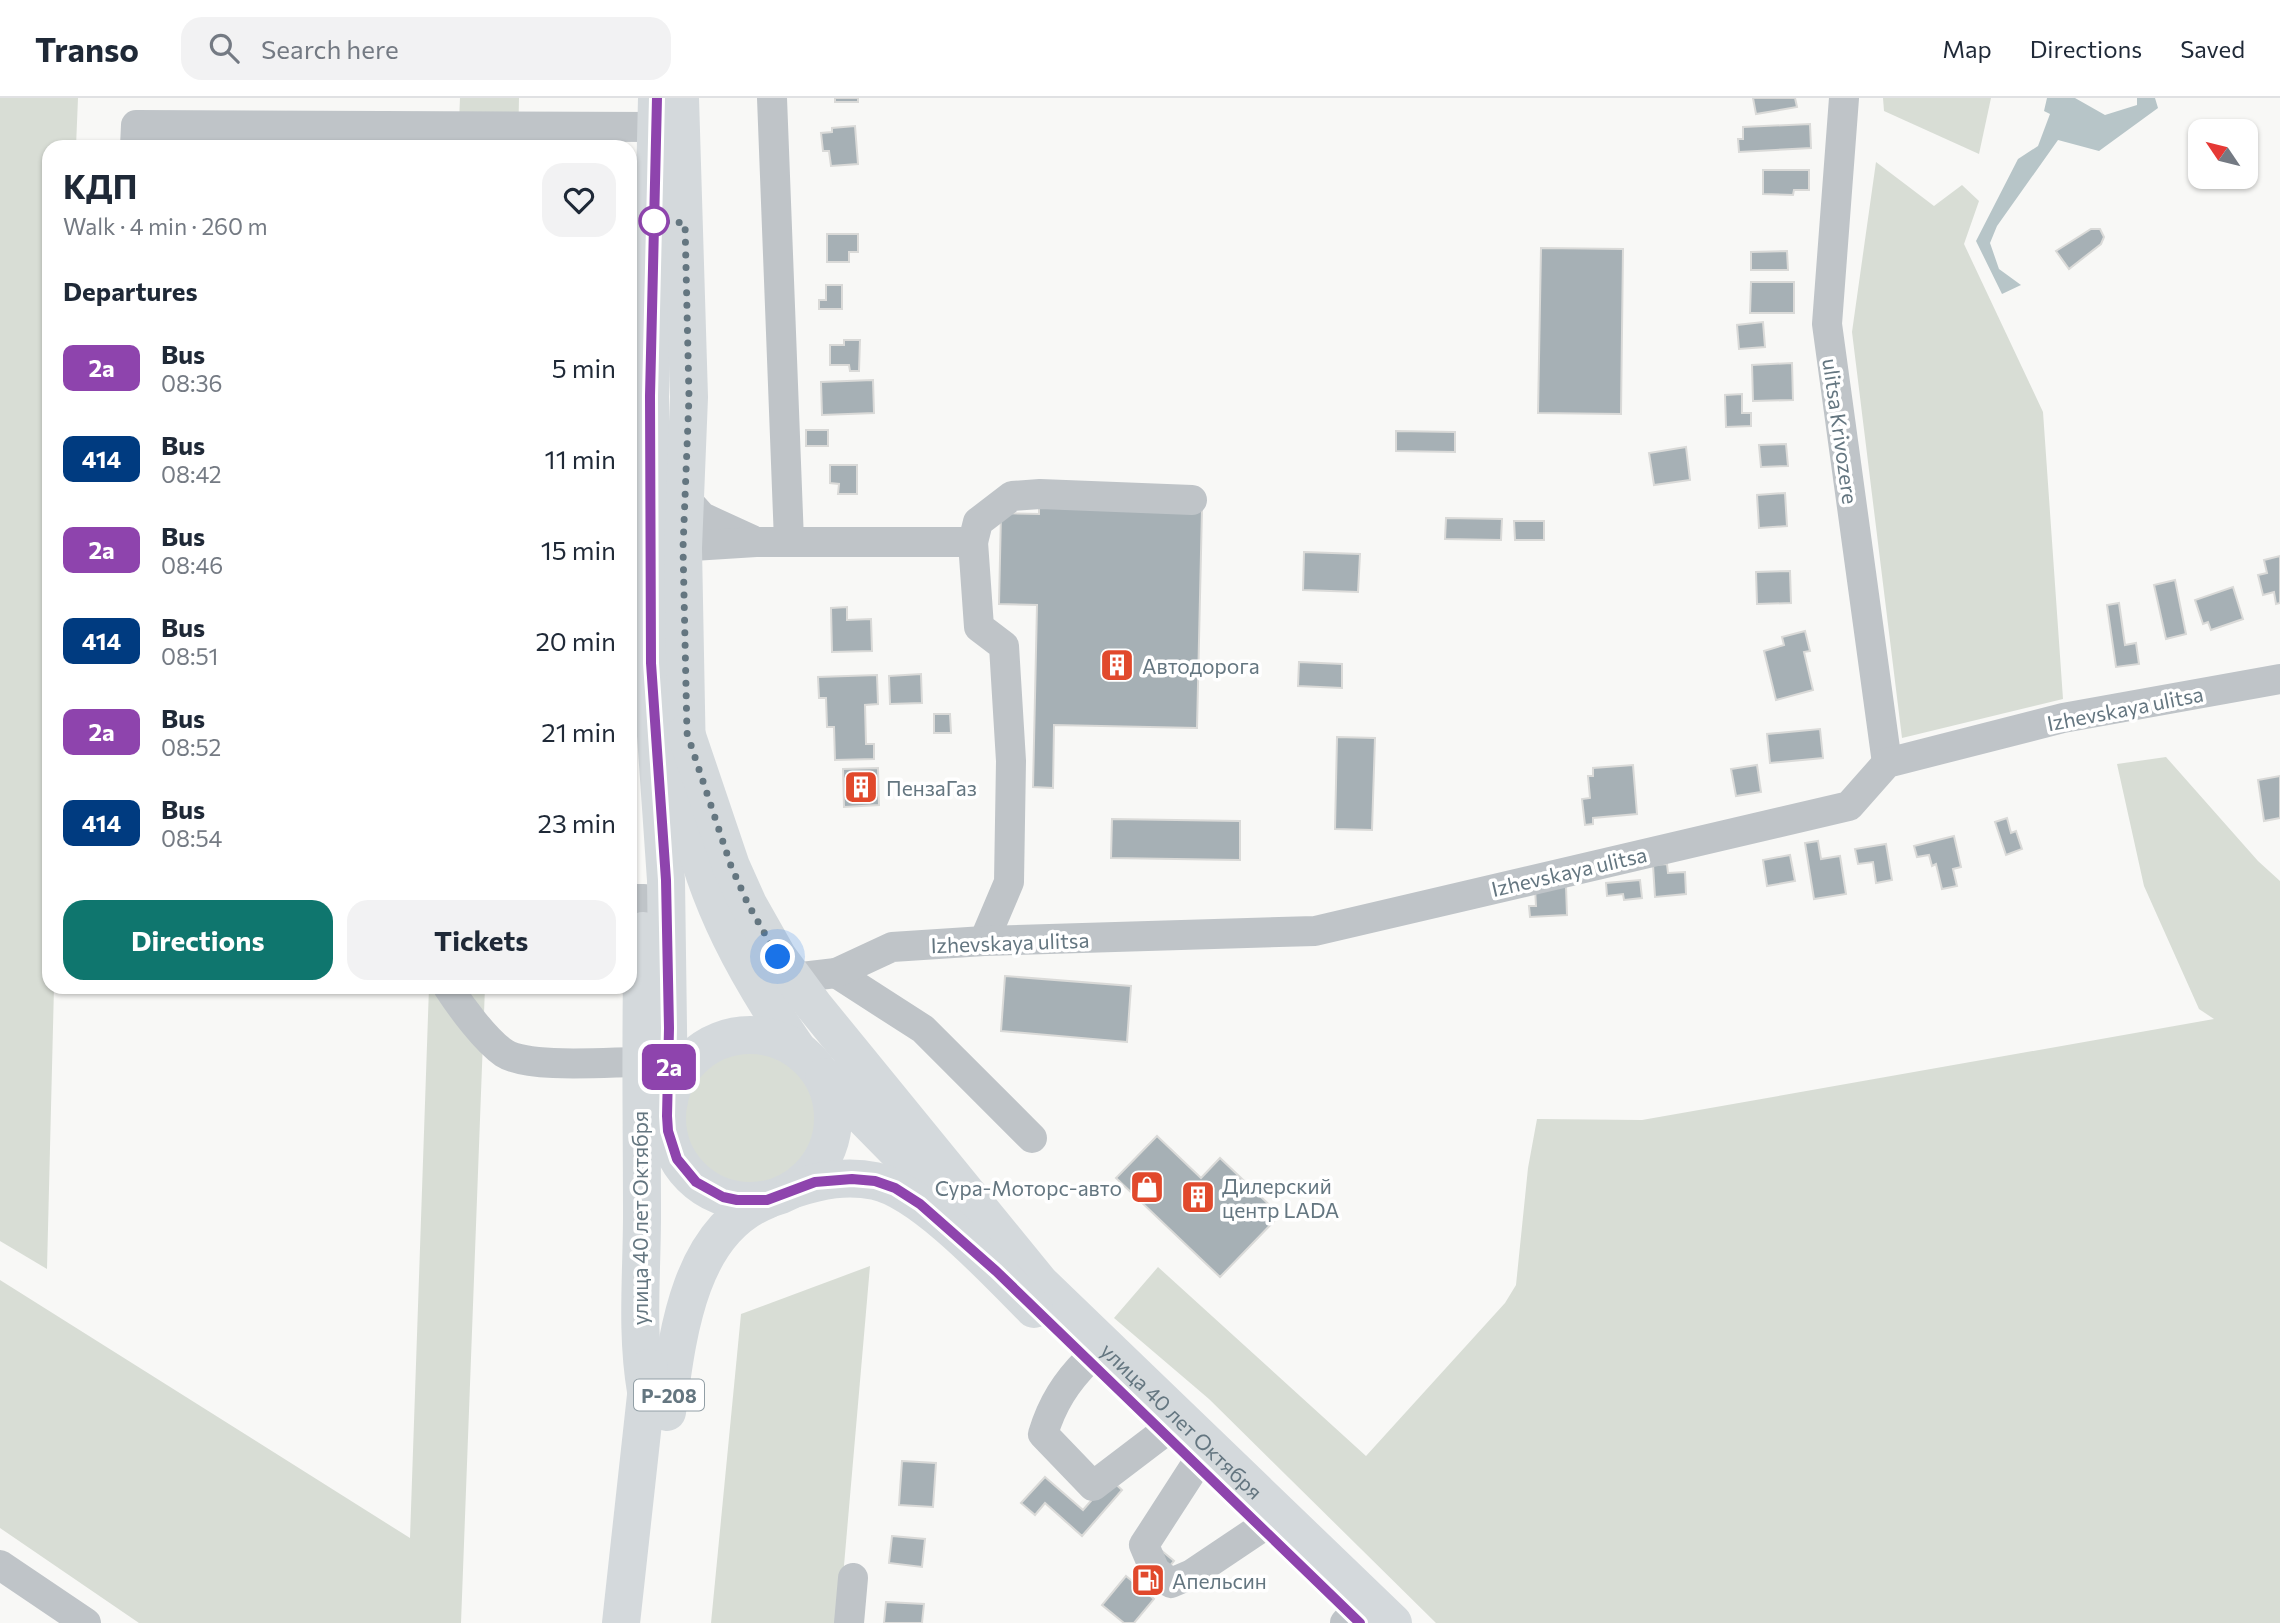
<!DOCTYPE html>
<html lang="en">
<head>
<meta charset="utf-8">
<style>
  :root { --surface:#fff; --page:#f2f2f3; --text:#1f2937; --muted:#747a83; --line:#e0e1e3; --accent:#0f766e }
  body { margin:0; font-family:Commissioner,sans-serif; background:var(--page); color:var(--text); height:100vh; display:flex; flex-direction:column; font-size:26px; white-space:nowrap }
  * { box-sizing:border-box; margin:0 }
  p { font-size:23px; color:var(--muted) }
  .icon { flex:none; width:38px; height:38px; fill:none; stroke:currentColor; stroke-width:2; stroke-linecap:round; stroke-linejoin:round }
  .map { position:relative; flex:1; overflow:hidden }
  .sheet { position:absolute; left:42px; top:42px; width:595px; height:854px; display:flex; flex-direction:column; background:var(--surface); border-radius:21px; box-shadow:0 2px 5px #0004 }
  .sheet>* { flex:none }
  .badge { padding:0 14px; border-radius:10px; font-size:24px; line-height:46px }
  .needle { width:46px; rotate:305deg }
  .buttons { position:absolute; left:2188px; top:21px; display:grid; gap:14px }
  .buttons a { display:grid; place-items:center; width:70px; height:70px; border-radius:14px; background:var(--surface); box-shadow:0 2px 5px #0004; font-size:35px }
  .you { position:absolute; width:35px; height:35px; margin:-18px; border:5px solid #fff; border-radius:50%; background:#1a73e8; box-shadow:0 0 0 10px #1a73e833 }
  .map>.badge { position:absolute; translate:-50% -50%; box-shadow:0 0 0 4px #fff }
  h2 { padding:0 21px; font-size:26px; line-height:63px }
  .round { display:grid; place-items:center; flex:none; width:74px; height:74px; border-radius:21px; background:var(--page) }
  .summary { display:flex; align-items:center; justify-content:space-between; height:119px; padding:0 21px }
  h1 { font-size:33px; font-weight:700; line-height:52px }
  .action { display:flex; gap:14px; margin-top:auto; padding:14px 21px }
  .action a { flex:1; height:80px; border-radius:21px; background:var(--accent); color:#fff; font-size:28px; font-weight:700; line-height:80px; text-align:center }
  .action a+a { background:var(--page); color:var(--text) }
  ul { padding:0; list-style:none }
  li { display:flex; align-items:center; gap:21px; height:91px; padding:0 21px }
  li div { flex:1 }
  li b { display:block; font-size:26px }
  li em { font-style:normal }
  li .badge { min-width:77px; font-weight:700; text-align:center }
  header { display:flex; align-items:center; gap:42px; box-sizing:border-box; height:98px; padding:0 35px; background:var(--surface); border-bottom:2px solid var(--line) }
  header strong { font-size:33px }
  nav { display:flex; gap:38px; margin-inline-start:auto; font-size:24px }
  .search { width:490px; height:63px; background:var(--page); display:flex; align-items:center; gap:18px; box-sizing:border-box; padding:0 24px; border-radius:21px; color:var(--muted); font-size:26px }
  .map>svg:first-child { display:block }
</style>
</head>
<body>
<header>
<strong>Transo</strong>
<div class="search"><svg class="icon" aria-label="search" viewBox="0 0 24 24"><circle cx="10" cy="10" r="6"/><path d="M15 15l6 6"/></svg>Search here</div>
<nav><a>Map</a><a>Directions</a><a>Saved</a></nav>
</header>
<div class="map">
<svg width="2280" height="1525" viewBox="0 0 2280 1525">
  <rect width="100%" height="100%" fill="#f8f8f6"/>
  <g fill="#d8ddd5">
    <path d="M0,0H78L76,49H49V889H54L47,1171L0,1143Z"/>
    <path d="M460,0H519L518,49H458Z"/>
    <path d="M1883,0H1991L1979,56L1884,13Z"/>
    <path d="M1876,64L1934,108L1962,87L1979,103L1964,146L2043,314L2063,601L1902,640L1852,234Z"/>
    <path d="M2166,659L2258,763L2280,783V1525H1436L1209,1301L1114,1220L1158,1169L1366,1358L1505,1205L1516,1187L1528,1070L1537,1021L1642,1022L2214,921L2199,911L2144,788L2117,666Z"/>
    <path d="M429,889H485L461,1525H139L0,1430V1182L410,1440Z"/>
    <circle cx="750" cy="1021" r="70"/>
    <path d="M870,1168L839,1525H711L741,1216Z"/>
  </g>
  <path fill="#b7c5c8" d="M2047,0H2075L2105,17L2137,7V0H2155L2158,10L2099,53L2058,42L1997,128L1990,145L1999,171L2021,187L2002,196L1976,143L2018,61L2038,48L2050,16L2044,13Z"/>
  <g fill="#a6b0b5" stroke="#dadad8" stroke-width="2">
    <rect x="835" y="0" width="23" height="4"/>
    <path d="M1753,0H1795L1797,9L1756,16Z"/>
    <path d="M1810,26L1811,50L1739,54L1738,41H1743V29Z"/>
    <path d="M855,28L858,66L831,68L829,53H823L821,35L832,34V30Z"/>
    <path d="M217,33H237V45L356,42V47L376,49H151V45H216Z"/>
    <path d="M1763,72H1809V92H1794L1793,97L1763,96Z"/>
    <path d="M2091,131H2100L2104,139L2101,146L2069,171L2056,153Z"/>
    <path d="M827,136H858V154H849V164H827Z"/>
    <path d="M1541,150L1623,151L1621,316L1538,315Z"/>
    <path d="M1787,153L1788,172H1751V154Z"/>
    <path d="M1751,184H1794V215H1750Z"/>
    <path d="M826,187H842V211H819V202H826Z"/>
    <path d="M1763,224L1765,249L1739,251L1737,227Z"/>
    <path d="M844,242H860L859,273H850L849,267H830V247H844Z"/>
    <path d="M1792,265L1793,302L1753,303L1752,267Z"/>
    <path d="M873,282L874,315L822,317L821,284Z"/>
    <path d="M1742,296V315H1751V328L1726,329L1725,297Z"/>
    <rect x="806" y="332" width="22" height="16"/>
    <path d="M1396,333L1455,334V354L1396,353Z"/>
    <path d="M1786,346L1788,368L1761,369L1759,347Z"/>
    <path d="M1686,349L1690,382L1654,387L1649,355Z"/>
    <path d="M830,367H857V396H838L839,386L830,385Z"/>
    <path d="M1785,395L1787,428L1759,430L1757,397Z"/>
    <path d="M1039,408L1202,411L1197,630L1054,627L1053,690L1033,689L1037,507L999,506L1001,415L1039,416Z"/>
    <path d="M1446,420L1502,421L1501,442L1445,441Z"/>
    <path d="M1514,423H1544V442H1515Z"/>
    <path d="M1304,454L1360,456L1358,494L1303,492Z"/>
    <path d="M2280,458V505L2276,506L2274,494L2263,497L2258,477L2267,475L2264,462Z"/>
    <path d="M1790,473L1791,505L1757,506L1756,474Z"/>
    <path d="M2175,482L2186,536L2166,541L2154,487Z"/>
    <path d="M2233,489L2243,521L2211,532L2208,524L2203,526L2195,502Z"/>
    <path d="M2119,505L2125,547L2136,545L2139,566L2116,569L2107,507Z"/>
    <path d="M847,509V522L871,521L872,553L832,554L831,510Z"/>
    <path d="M1805,533L1810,553L1804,554L1813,592L1776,602L1764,553L1784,547L1782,539Z"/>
    <path d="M1299,564L1342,566V590L1298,588Z"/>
    <path d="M921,576L922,605L890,606L889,578Z"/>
    <path d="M877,577L878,606L865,607L866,646H874V661L835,662L834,629H827L826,600H819L818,579Z"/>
    <path d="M934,616H950L951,635H934Z"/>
    <path d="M1820,631L1823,660L1770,665L1767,636Z"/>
    <path d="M1337,639L1375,640L1372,732L1335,731Z"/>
    <path d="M1633,667L1637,716L1593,720V726L1585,727L1582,701L1590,700L1588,678H1593V670Z"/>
    <path d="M1757,667L1761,694L1736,698L1731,671Z"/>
    <path d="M878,670L879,707L844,709L843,671Z"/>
    <path d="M2280,678V720L2264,723L2258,682Z"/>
    <path d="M2007,720L2011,735L2016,733L2022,751L2006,757L1995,724Z"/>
    <path d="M1112,721L1240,723V762L1111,760Z"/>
    <path d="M1954,738L1961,769L1953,771L1957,788L1942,791L1936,766L1932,768L1929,757L1917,759L1914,748Z"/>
    <path d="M1818,743L1821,761L1840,758L1846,796L1814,801L1805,745Z"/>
    <path d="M1886,746L1892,782L1876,785L1873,764L1858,766L1855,751Z"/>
    <path d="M1790,757L1795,783L1767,788L1763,762Z"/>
    <path d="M1667,766L1668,775L1685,774L1686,796L1655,799L1653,767Z"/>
    <path d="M1640,782L1642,800L1624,802L1623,796L1607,798L1606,785Z"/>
    <path d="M1566,788L1567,817L1530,819L1529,808H1536L1535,790Z"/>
    <path d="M1005,878L1131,888L1127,944L1001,933Z"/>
    <path d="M1157,1038L1201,1080L1220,1060L1280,1117L1220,1179L1116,1080Z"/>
    <path d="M902,1363L936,1365L933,1409L899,1407Z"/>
    <path d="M1045,1379L1083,1412L1110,1381L1122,1392L1082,1438L1045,1405L1035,1417L1021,1405Z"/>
    <path d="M892,1438L925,1441L922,1469L889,1465Z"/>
    <path d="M1162,1453L1174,1463L1147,1496L1134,1485Z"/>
    <path d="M1126,1478L1154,1501L1134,1525H1124L1102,1507Z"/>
    <path d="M886,1504L924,1506L922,1525H884Z"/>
  </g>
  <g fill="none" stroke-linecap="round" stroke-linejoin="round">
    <g stroke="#bfc4c8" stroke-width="30">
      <path d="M772,0L789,443"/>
      <path d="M1844,0L1827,226L1887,665"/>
      <path d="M135,49L136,27L656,29"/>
      <path d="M685,400L702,419L752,442"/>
      <path d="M973,444L978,424L1012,398L1040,396L1192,402"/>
      <path d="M661,450L756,444H973L979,529L1004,548L1011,663L1009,784L984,843"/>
      <path d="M630,801H644"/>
      <path d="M836,875L923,931L1032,1040"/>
      <path d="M793,880L836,875L892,849L984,843L1315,833L1849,708L1887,665L2063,620L2280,581"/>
      <path d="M448,889C461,909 485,942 504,955C528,971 609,964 639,964"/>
      <path d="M1088,1262C1066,1284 1052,1306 1043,1336L1093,1388L1164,1334"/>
      <path d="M1197,1365L1144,1447L1155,1473L1171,1485L1192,1476L1262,1429"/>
      <path d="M0,1467L86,1525"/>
      <path d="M849,1525L853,1480"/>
      <path d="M1345,1525L1352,1517"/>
    </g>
    <g stroke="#d4d9dc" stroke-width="38">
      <path d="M657,0L650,298L651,565L666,782L669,1003"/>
      <path d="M680,0L689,299L683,450L688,716C706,804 747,878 798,952"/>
      <path id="s1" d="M686,635L731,768L748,806L778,859L814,908L1040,1185L1393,1525"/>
      <path d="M643,833C640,928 642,1022 642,1117C642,1176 636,1234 646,1293"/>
      <circle cx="750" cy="1020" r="83"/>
      <path d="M824,979L939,1096"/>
      <path d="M794,1091C821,1082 847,1077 875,1083C923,1093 998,1175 1034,1211"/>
      <path d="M667,1314C677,1240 688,1133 767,1102"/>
      <path d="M621,1525L649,1270"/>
    </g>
  </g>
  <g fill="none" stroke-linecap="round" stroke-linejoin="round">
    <g stroke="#fff" stroke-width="16">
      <path id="line" d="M657,0L650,298L651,565L666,782L669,930L667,1018L668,1033L677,1061L696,1084L723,1099L737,1102H767L815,1084L852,1081L875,1083L895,1090L920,1106L996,1173L1360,1525"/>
    </g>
    <use href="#line" stroke="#8e44ad" stroke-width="10"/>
    <path stroke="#647680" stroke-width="7" stroke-dasharray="0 12.6" d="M654,123L685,125L689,299L683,450L687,635L731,768L748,806L778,859"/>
  </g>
  <defs>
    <g id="building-square" transform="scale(1.75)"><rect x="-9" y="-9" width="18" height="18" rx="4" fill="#e1492c" stroke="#fff"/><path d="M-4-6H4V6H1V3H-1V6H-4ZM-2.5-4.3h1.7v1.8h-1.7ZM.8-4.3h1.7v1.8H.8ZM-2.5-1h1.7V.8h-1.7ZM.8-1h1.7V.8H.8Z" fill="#fff"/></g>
    <g id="shop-square" transform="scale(1.75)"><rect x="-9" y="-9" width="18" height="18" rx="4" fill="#e1492c" stroke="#fff"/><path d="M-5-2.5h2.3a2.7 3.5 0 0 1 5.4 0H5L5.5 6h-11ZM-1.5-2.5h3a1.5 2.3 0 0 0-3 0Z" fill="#fff"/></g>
    <g id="fuel-square" transform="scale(1.75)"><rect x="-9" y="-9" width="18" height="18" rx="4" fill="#e1492c" stroke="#fff"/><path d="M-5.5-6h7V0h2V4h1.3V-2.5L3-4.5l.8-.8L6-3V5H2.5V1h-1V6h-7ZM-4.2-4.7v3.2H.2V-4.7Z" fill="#fff"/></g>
  </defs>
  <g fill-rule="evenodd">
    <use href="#building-square" x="1117" y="567"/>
    <use href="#building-square" x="861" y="689"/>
    <use href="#shop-square" x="1147" y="1089"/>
    <use href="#building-square" x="1198" y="1099"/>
    <use href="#fuel-square" x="1148" y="1482"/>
  </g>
  <circle fill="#fff" stroke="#8e44ad" stroke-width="3.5" cx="654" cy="123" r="14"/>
  <g text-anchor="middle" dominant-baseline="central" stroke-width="7" stroke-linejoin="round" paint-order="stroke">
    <rect fill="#fff" stroke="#929fa6" stroke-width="2" x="634" y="1281.5" width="70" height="31" rx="5"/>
    <g font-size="19" font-weight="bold" fill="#647680">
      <text x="669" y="1297">Р-208</text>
    </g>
    <g font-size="21" fill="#647680" stroke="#fff">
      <text transform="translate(1841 333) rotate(82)">ulitsa Krivozere</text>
      <text transform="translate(2125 610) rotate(-11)">Izhevskaya ulitsa</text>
      <text transform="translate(1569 773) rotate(-13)">Izhevskaya ulitsa</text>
      <text transform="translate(1010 844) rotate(-2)">Izhevskaya ulitsa</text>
      <text transform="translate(639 1120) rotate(-90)">улица 40 лет Октября</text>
      <text stroke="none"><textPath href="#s1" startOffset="859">улица 40 лет Октября</textPath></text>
    </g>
    <g font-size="21" fill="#647680" stroke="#fff" text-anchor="start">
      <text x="1142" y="567">Автодорога</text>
      <text x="886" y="689">ПензаГаз</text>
      <text x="1222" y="1087">Дилерский<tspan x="1222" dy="24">центр LADA</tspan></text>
      <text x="1122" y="1089" text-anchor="end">Сура-Моторс-авто</text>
      <text x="1172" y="1482">Апельсин</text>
    </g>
  </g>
</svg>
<div class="buttons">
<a><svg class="needle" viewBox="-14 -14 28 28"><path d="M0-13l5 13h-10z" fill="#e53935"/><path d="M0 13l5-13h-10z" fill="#747a83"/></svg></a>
</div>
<div class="you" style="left:778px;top:859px"></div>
<b class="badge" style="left:669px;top:969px;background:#8e44ad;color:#fff">2а</b>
<section class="sheet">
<div class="summary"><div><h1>КДП</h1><p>Walk · 4 min · 260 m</p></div><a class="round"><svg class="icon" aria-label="heart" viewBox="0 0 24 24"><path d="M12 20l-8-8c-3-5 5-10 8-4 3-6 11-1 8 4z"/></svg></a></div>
<h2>Departures</h2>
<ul>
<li><span class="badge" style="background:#8e44ad;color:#fff">2а</span><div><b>Bus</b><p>08:36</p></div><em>5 min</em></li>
<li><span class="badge" style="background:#003b80;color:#fff">414</span><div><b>Bus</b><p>08:42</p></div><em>11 min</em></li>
<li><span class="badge" style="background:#8e44ad;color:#fff">2а</span><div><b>Bus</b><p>08:46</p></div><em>15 min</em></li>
<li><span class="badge" style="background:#003b80;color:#fff">414</span><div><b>Bus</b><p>08:51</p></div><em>20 min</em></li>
<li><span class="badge" style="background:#8e44ad;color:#fff">2а</span><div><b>Bus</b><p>08:52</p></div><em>21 min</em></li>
<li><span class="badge" style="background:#003b80;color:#fff">414</span><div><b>Bus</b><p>08:54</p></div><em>23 min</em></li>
</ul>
<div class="action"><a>Directions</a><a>Tickets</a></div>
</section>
</div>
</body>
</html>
